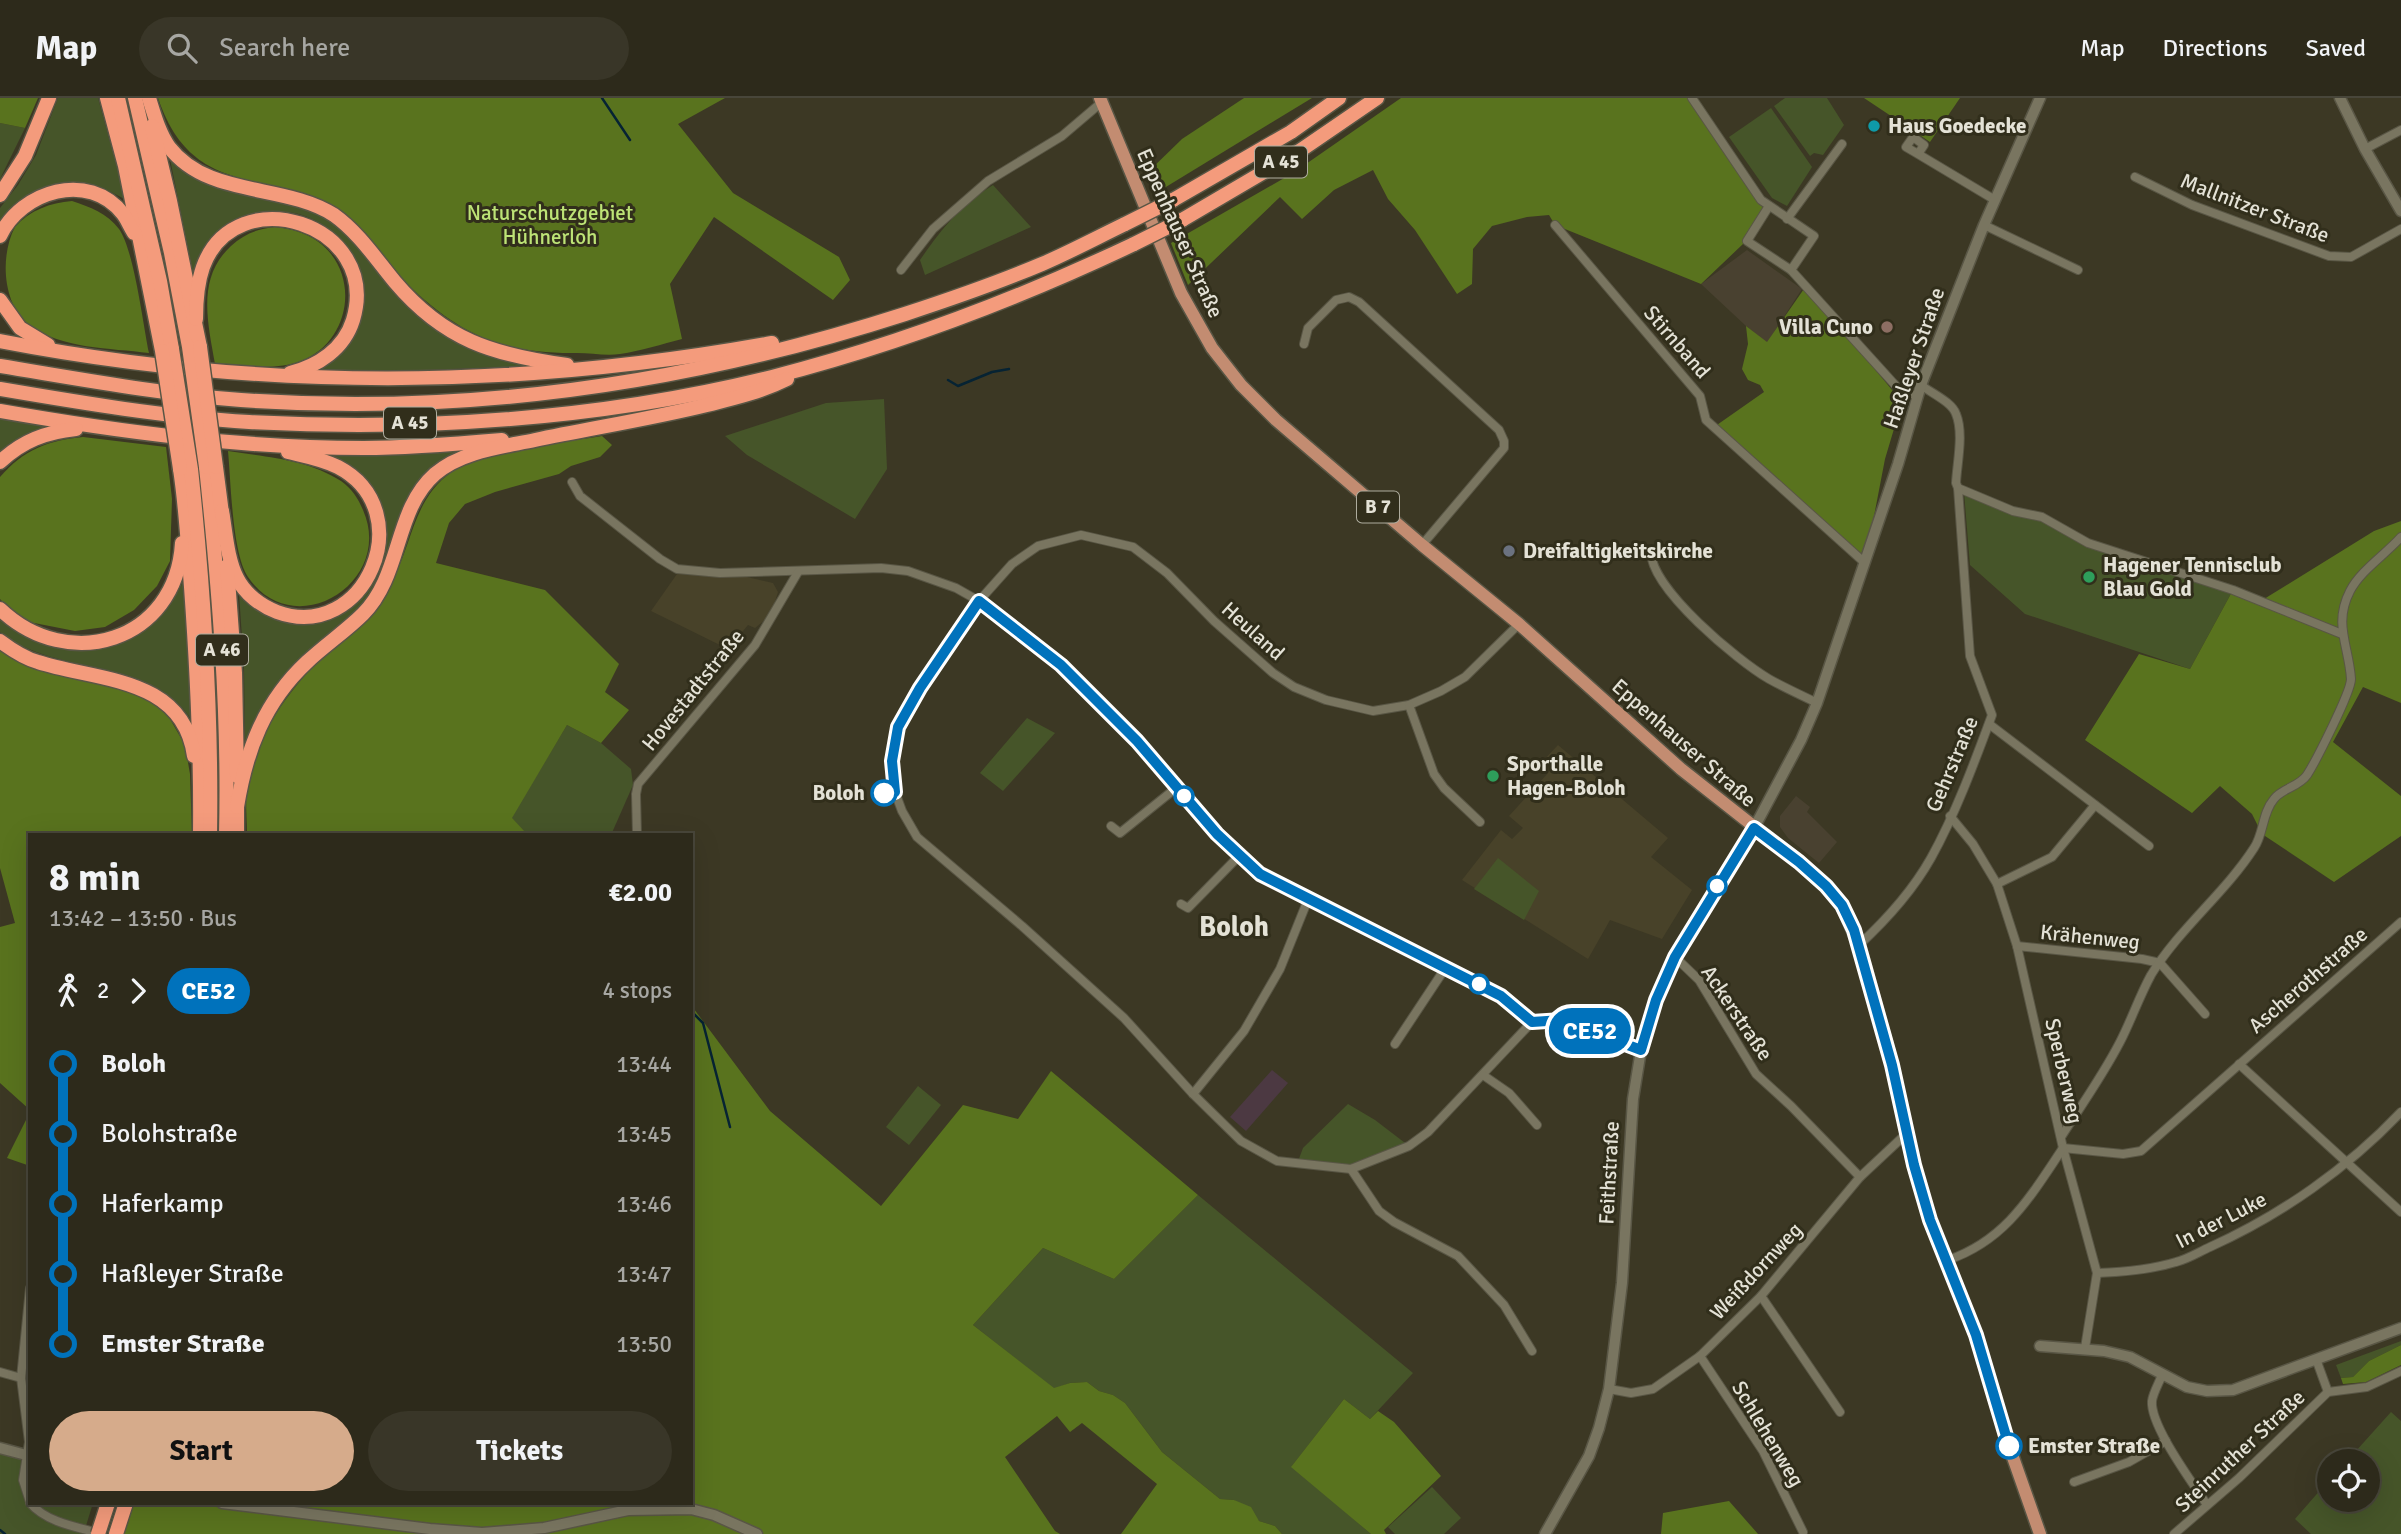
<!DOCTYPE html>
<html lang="en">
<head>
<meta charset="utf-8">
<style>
  :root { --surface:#2d2a1b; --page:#393628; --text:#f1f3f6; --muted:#a7a7a3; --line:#48463a; --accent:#d6ab8b }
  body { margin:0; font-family:Signika,sans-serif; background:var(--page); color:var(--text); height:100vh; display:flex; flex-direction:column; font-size:26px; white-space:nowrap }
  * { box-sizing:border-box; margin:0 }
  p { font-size:23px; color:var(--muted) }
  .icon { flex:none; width:38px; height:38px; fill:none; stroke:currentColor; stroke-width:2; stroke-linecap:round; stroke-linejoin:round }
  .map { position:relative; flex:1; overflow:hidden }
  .details { position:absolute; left:28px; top:735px; width:665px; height:672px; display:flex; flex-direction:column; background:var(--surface); border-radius:0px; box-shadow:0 7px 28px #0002,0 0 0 2px var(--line) }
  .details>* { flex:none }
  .badge { padding:0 14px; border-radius:23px; font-size:24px; line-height:46px }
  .fabs { position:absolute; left:2317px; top:1351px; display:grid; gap:14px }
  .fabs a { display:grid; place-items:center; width:63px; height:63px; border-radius:50%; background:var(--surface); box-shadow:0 7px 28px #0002,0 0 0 2px var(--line); font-size:35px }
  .map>.badge { position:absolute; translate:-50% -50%; box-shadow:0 0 0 4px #fff }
  .legs { display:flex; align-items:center; gap:10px; height:77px; padding:0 21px; font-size:23px }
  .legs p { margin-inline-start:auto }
  .summary { display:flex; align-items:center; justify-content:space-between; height:119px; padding:0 21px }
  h1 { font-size:38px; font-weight:700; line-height:52px }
  .button { display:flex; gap:14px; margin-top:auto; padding:14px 21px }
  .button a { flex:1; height:80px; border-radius:42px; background:var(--accent); color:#111; font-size:28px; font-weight:700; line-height:80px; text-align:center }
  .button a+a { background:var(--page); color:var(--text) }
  ul { padding:0 21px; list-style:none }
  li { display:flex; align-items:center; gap:24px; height:70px; font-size:26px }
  li i { display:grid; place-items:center; width:10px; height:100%; margin:0 9px; background:currentColor }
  li i::after { content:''; width:18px; height:18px; margin:-9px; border:5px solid; border-radius:50%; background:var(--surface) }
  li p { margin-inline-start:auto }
  li:first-child i { background:linear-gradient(#0000 50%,currentColor 0) }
  li:last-child i { background:linear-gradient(currentColor 50%,#0000 0) }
  header { display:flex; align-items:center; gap:42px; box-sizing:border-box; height:98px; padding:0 35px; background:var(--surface); border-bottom:2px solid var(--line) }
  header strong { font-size:33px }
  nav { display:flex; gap:38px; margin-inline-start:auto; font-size:24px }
  .search { width:490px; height:63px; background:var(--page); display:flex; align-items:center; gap:18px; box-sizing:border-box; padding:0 24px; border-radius:38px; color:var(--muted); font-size:26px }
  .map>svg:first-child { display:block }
</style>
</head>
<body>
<header>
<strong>Map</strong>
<div class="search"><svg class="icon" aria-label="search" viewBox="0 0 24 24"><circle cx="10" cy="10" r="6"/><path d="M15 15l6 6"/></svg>Search here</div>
<nav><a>Map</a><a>Directions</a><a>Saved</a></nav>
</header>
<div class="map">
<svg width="2401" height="1436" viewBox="0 0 2401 1436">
  <rect width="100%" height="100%" fill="#3c3824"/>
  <g fill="#494130">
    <path d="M1747,152L1802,191L1767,245L1746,228L1701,186Z"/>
    <path d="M1796,698L1810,709L1807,714L1837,744L1819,765L1788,740L1780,729V718Z"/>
  </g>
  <path fill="#4c3942" d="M1272,972L1288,985L1246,1033L1230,1019Z"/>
  <g fill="#484229">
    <path d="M677,476L747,479L773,485L778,494L774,507L766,521L755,530L748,527L728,551L651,513Z"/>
    <path d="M1558,647L1668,740L1651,759L1692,792L1662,841L1610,822L1588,861L1462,782L1501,732L1512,741L1523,730L1509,718L1548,675L1539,667Z"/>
  </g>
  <g fill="#465529">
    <path d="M58,0H98L126,102C79,74 33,79 0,125V110L18,87L36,57Z"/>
    <path d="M1785,0H1827L1844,27L1823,57L1814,55L1810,58L1774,8Z"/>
    <path d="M1771,10L1812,69L1787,108L1772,100L1729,39Z"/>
    <path d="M0,25L25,30L0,81Z"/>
    <path d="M170,61C191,76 211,88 236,94C267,102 300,104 328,121C352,137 368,161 386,184C424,230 471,258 530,268L427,272H316C331,265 342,253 350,240C364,217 364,198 356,173C339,118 279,96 231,129C211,143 200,155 194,179Z"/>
    <path d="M993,87L1031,129L925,177L920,162C942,130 960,108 993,87Z"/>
    <path d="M884,301L887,371L855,421L747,357L725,338L826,305Z"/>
    <path d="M0,319L47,328L21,340L0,356Z"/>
    <path d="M466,353L434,372L377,486L361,508L333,534L245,651L244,570L239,495L246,502L331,518C349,508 365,498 376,480C397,445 385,393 351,369C343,363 332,360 322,356Z"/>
    <path d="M1964,394L2042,419L2088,445L2233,492L2190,571L2025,516L1970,467Z"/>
    <path d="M186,477L193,624C150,555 58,581 0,534V519C36,549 69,558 114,543C149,531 172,511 186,477Z"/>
    <path d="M1027,620L1055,635L1003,693L980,675Z"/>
    <path d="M567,627L601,645L631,671L633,687L611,737H528L511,720Z"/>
    <path d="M1498,760L1539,793L1524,822L1474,791Z"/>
    <path d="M918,988L941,1007L909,1047L886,1029Z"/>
    <path d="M1348,1006L1375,1022L1409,1048L1351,1071L1297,1066L1303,1050Z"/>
    <path d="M1198,1097L1413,1275L1370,1321L1344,1301L1292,1368L1371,1436H1282L1275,1428L1259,1423L1234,1402L1220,1401L1162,1354L1125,1305L1113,1297L1099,1293L1087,1284L1070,1285L1054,1291L973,1227L1043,1150L1114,1181Z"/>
    <path d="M2401,1243V1247L2369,1263L2353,1279L2341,1280L2336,1267Z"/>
    <path d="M2391,1314L2401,1323V1436H2311L2295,1421L2329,1382V1402H2368V1363H2347Z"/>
    <path d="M0,1350L30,1358V1405H93L85,1431L102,1436H0Z"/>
    <path d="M1432,1389L1461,1420L1444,1436H1395L1388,1429Z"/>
  </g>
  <g fill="#59731e">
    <path d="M0,0H38L25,30L0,25Z"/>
    <path d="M158,0H725L678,26L733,95L839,159L850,182L833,202L714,119L670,186L682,241C662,246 641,253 620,256C606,258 591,255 577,255C502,256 460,237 406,185C382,162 367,128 337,111C262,70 192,100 158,0Z"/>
    <path d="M1244,0H1312L1156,95L1146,76L1182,41Z"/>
    <path d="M1401,0H1691L1766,107L1743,146L1701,186L1555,127L1549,117L1527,119L1492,128L1473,151L1472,186L1457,196L1415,132L1388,101L1373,72L1334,92L1302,121L1280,99L1188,187L1171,145L1293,75Z"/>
    <path d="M1864,0H1960L1930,44Z"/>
    <path d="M72,103C90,109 107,115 119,131C134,152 143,226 149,255C110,250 61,251 29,227C2,206 0,157 15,129C30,112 50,105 72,103Z"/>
    <path d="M275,129C296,131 317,138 331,156C359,192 344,247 301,263C275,273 243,267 215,266C208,225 196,180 231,148C244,136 257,131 275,129Z"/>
    <path d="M1806,188L1902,304L1885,361L1865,465L1714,329L1764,294L1760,287L1748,282L1742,271L1748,246L1746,228L1767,244Z"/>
    <path d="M602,338L612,347L600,359L571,368L559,376L495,394L465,406L449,425L436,465L545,492L619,566L605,594L629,612L601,645L567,627L512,720L528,737H247C247,721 245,704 247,689C258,624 302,579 345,534C359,519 383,500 392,483C413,445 413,400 453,373C491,347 557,346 602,338Z"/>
    <path d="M83,339L166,349L172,401L170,463L157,488L134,512L105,529L75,533L29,524L14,516L0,501V379C23,352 49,342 83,339Z"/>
    <path d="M228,353C266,359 307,361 341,383C352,391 358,400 363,412C395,484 294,547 248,479C232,455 231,384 228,353Z"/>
    <path d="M2401,423V605L2363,589L2333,644L2401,698V738L2334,784L2262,736L2252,716L2220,688L2192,715L2085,642L2139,556L2190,571L2233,492L2264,501L2374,433Z"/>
    <path d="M0,550L127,590L155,605L170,621L185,647L190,676L192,737H30V1012L0,985V829L15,825L0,770Z"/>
    <path d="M691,907L770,1013L881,1108L963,1007L1018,1021L1051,973L1198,1097L1114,1181L1043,1150L973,1227L1054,1290L1070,1285L1087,1284L1099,1293L1113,1297L1125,1305L1162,1354L1220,1401L1234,1402L1251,1409L1259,1423L1275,1428L1282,1436H1121L1157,1386L1082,1325L1070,1334L1057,1318L1005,1359L1055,1433L1060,1436H116L126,1405H691Z"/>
    <path d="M30,1014V1068L7,1060Z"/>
    <path d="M2401,1247V1267L2366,1284L2343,1286L2341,1280L2353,1279L2369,1263Z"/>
    <path d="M1344,1301L1370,1321L1378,1313L1394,1324L1441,1378L1384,1432L1386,1436H1371L1291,1369Z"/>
    <path d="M1729,1403L1758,1436H1661L1663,1415Z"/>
  </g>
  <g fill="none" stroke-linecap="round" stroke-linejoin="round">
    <g stroke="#062333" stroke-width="2.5">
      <path d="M602,0L630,42"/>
      <path d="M948,282L958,288L992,274L1009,271"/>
      <path d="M691,913L703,925L730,1029"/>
      <path d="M0,1432L5,1436"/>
    </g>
    <g stroke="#595645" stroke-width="10">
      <g id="street">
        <path d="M1692,0L1761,102L1814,138L1791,172"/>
        <path d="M2365,51L2401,32"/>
        <path d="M1918,56L1906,49L1913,39L1924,47L1918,56L1995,102"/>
        <path d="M2135,79L2192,107L2329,158L2351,159L2401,131"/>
        <path d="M1769,108L1747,143L1791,172L1896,288L1918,299"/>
        <path d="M1787,121L1842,46"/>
        <path d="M1555,127L1700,298L1706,322L1865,465"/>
        <path d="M1984,127L2078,172"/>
        <path d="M901,172L933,131L988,83L1062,38L1102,4"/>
        <path d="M1304,246L1308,230L1336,202L1349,199L1359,204L1499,332L1504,343V350L1422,447"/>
        <path d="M1921,287C1931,295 1952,304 1956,316C1964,335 1957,365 1956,385L1958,390L2013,413L2042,419L2088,445L2233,492L2342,536"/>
        <path d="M572,384L580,398L660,461L677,471L720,475L881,470L908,473L956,490L979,503L1061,567L1137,643L1217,736L1260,776L1501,898L1532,924L1562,922L1641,952"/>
        <path d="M1651,454C1651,491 1738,563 1769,581C1785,590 1801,597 1817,605"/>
        <path d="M1519,526L1465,579L1441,593L1409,607L1373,613L1326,602L1294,589L1273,575L1214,523L1167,475L1133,449L1081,437L1038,448L1012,466L979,503L920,590L896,636L892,676L895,694L902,713L917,739L1022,828L1124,920L1193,996L1241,1043L1277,1063L1351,1071L1409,1048L1428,1034L1532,924"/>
        <path d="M1409,607L1434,676L1444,690L1480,724"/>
        <path d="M1989,626L2149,748"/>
        <path d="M1950,718L1973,746L1997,786L2017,848L2063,1050L2097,1175L2085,1250"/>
        <path d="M1111,728L1120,735L1176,690"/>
        <path d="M637,737L636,696L638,686L755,547L798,474"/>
        <path d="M1997,786L2052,759L2095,707"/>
        <path d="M1181,806L1188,810L1239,758"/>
        <path d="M1859,847C1885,823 1913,792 1931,760C1955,717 1975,663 1992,617L1970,558L1958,390"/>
        <path d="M2017,848L2142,861L2160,865"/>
        <path d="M1675,859L1699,882L1756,976L1791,1008L1860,1079"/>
        <path d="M2160,865L2205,916"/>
        <path d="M1395,946L1446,869"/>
        <path d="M2239,966L2401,1114"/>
        <path d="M1483,977L1509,995L1537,1027"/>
        <path d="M1193,996L1244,933L1280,871L1309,799"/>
        <path d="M2061,1039C2081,1008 2103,977 2120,944C2131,923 2139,899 2151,877C2179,831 2225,795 2254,750C2264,735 2262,715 2274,701C2282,690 2299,689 2307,677C2316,663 2351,594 2351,581C2349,548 2333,526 2350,493C2361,472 2385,457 2401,439"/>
        <path d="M2063,1050L2123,1056L2141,1053L2401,824"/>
        <path d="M1351,1071L1379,1113L1394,1124L1458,1158L1504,1207L1532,1253"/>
        <path d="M1948,1162C2006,1142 2030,1099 2063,1050"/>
        <path d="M2097,1175C2124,1174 2150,1172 2176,1164C2188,1161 2199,1154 2210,1149C2281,1117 2348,1070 2401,1014"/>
        <path d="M30,1190L21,1280L29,1344L23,1382L30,1404"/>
        <path d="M1761,1198L1840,1314"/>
        <path d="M1700,1258L1763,1353L1803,1434"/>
        <path d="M2316,1261L2328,1294"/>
        <path d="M0,1274L21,1280"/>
        <path d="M2162,1277C2159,1285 2153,1295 2152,1303C2150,1328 2193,1385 2207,1407"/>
        <path d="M1609,1291L1631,1295L1653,1291L1700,1258L1761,1198L1860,1079L1906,1036"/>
        <path d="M2074,1384L2129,1364L2166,1343"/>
        <path d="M30,1405C46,1424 76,1429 99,1435"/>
        <path d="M2174,1436L2239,1380L2328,1294L2367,1289L2401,1273"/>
      </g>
    </g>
    <g stroke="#595645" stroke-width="13">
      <g id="secondary">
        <path d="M2340,0L2365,51L2401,113"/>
        <path d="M2040,1248L2104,1253L2130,1259L2187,1289L2207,1293L2233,1292L2401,1230"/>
        <path d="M0,1350L30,1358"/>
        <path d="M222,1405L430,1431L482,1435L544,1430L628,1412L691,1411L714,1417L757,1436"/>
        <path d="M1545,1436L1589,1358L1599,1330L1609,1291L1622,1185L1633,1001L1641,952L1656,902L1675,859L1754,730L1801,642L1817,605L1898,366L1921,287L1984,127L2040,0"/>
      </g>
    </g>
    <g stroke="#595645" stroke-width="15">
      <path id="primary" d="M1100,0L1181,195L1212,250L1241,287L1276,322L1422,447L1519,526L1681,671L1799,764L1827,788L1842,807L1859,847L1892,967L1914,1067L1930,1122L1976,1237L2009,1348L2040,1436"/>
    </g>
    <g stroke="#595645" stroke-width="17">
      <g id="highway">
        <path d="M107,0L125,68L162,253"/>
        <path d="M118,0L160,183L172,251"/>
        <path d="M135,0L171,155L189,249"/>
        <path d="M149,0C154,16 159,35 169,49C208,100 284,85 334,117C358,134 376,161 395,184C444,242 493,257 567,267"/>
        <path d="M152,28L170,103L200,249"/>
        <path d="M0,97L25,58L49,0"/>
        <path d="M1173,102L1291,34L1339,0"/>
        <path d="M1182,122L1301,52L1377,0"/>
        <path d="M0,138C21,93 89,72 123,116C127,121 130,129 134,135"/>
        <path d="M0,202L20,230L48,247"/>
        <path d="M196,221C196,203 197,186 203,169C235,80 382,125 353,222C344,251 318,268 290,275"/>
        <path d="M0,243C259,293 513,292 772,245"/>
        <path d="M0,268C80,281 160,296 241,302C467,318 691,285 905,216C951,201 997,185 1042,166C1070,154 1098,139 1125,126"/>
        <path d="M0,291C82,305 166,319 249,324C423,333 603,321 772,279C897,247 1018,201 1134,146"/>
        <path d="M0,313C120,334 241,350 364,350C410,350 456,346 502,342"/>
        <path d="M0,364C22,343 46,334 76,331"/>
        <path d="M206,369C219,491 229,614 226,737"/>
        <path d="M216,369L223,423"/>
        <path d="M180,371C186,410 188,449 191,489C197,572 201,654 200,737"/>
        <path d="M191,371C204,493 212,614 210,737"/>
        <path d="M222,413C226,435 227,460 237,480C245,496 261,508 277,514C365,546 422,413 338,369C322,361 305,358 288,354"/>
        <path d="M227,468L235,575L237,678"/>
        <path d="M0,511C68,576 176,544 182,445"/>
        <path d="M0,543C12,552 24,560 38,564C96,583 183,578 194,658"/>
        <path d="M237,702V737"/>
        <path d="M237,709C246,653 264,604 307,564C325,547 346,533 363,516C402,477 394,412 435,376C462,353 502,349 535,342C592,330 650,321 707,307C735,300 761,294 787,281"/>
        <path d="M116,1436L126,1405"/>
      </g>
    </g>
    <use href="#street" stroke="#797560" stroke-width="8"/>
    <use href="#secondary" stroke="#797560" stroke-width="10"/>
    <use href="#primary" stroke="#c38c71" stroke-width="12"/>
    <use href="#highway" stroke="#f49b7c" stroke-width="14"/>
    <g stroke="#595645" stroke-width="17" stroke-linecap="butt">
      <g id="highway-bridge">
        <path d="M1125,126L1173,102"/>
        <path d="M1134,146L1182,122"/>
        <path d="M189,249L206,369"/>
        <path d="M200,249L216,369"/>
        <path d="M172,251L191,371"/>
        <path d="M162,253L180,371"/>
        <path d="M98,1436L108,1405"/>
      </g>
    </g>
    <use href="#highway-bridge" stroke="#f49b7c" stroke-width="14"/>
  </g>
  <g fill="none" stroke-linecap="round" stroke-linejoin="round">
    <g stroke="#fff" stroke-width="16">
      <path id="line-1" d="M884,695L895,694L892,663L898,629L920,590L979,503L1061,567L1137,643L1217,736L1260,776L1501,898L1532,924L1562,922L1641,952L1656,902L1675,859L1754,730L1799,764L1826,788L1842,807L1854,832L1892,967L1914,1067L1930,1122L1976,1237L2009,1348"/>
    </g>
    <use href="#line-1" stroke="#0072bc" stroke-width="10"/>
  </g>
  <circle fill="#0f9aa8" stroke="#312e1b" stroke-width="2.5" cx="1874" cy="28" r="7"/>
  <circle fill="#8d6e63" stroke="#312e1b" stroke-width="2.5" cx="1887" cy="229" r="7"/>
  <circle fill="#6b7280" stroke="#312e1b" stroke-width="2.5" cx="1509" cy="453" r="7"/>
  <g fill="#2e9e5b" stroke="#312e1b" stroke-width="2.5">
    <circle cx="2089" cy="479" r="7"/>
    <circle cx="1493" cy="678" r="7"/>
  </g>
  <g fill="#fff" stroke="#0072bc" stroke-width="3.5">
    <circle cx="884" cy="695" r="12"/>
    <circle cx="1184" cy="698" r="9"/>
    <circle cx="1717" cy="788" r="9"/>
    <circle cx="1479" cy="886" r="9"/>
    <circle cx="2009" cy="1348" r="12"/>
  </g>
  <g text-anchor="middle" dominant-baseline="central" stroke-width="6" stroke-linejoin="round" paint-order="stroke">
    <g fill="#312e1b" stroke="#aeac9e" stroke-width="2">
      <rect x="1255" y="48.5" width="52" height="31" rx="5"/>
      <rect x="384" y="309.5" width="52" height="31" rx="5"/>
      <rect x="1357" y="393.5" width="42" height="31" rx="5"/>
      <rect x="196" y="536.5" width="52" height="31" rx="5"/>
    </g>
    <g font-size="19" font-weight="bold" fill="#e4e2d6">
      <text x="1281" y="64">A 45</text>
      <text x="410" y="325">A 45</text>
      <text x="1378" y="409">B 7</text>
      <text x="222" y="552">A 46</text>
    </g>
    <g font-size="21" font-weight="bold" fill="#e4e2d6" stroke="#312e1b" text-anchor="start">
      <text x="1888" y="28">Haus Goedecke</text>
      <text x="1873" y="229" text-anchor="end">Villa Cuno</text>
      <text x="1523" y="453">Dreifaltigkeitskirche</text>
      <text x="2103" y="467">Hagener Tennisclub<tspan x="2103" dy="24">Blau Gold</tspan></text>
      <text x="1507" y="666">Sporthalle<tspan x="1507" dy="24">Hagen-Boloh</tspan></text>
    </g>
    <g font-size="21" fill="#e4e2d6" stroke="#312e1b">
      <text transform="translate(2255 110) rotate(21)">Mallnitzer Straße</text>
      <text transform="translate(1180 135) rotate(66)">Eppenhauser Straße</text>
      <text transform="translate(1677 244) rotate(49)">Stirnband</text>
      <text transform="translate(1914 260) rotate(-71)">Haßleyer Straße</text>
      <text transform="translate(1253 533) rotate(42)">Heuland</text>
      <text transform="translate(693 592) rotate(-51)">Hovestadtstraße</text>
      <text transform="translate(1684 645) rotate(41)">Eppenhauser Straße</text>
      <text transform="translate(1952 666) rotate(-67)">Gehrstraße</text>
      <text transform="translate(2090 839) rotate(6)">Krähenweg</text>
      <text transform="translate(2308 882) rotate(-41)">Ascherothstraße</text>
      <text transform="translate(1737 915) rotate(56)">Ackerstraße</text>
      <text transform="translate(2064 973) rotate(77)">Sperberweg</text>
      <text transform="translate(1609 1075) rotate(-87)">Feithstraße</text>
      <text transform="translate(2221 1122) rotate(-27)">In der Luke</text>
      <text transform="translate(1756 1173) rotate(-47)">Weißdornweg</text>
      <text transform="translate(1768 1336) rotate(59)">Schlehenweg</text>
      <text transform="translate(2240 1353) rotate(-43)">Steinruther Straße</text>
    </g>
    <g font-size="21" fill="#bde376" stroke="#312e1b">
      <text x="550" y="115">Naturschutzgebiet<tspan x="550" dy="24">Hühnerloh</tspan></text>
    </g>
    <g font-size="21" font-weight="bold" fill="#e4e2d6" stroke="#312e1b" text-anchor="end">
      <text x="865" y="695">Boloh</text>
      <text x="2028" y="1348" text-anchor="start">Emster Straße</text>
    </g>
    <g font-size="28" font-weight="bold" fill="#e4e2d6" stroke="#312e1b">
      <text x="1234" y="829">Boloh</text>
    </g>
  </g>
</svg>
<div class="fabs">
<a><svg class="icon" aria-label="locate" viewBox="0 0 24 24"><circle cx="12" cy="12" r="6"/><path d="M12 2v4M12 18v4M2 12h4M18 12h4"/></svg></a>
</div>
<b class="badge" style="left:1590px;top:933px;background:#0072bc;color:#fff">CE52</b>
<section class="details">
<div class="summary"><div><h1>8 min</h1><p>13:42 – 13:50 · Bus</p></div><b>€2.00</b></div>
<div class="legs"><svg class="icon" aria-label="walk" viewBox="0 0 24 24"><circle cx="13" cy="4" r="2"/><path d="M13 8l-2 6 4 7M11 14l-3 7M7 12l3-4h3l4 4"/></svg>2<svg class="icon" aria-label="forward" viewBox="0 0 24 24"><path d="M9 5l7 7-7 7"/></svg><b class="badge" style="background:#0072bc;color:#fff">CE52</b><p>4 stops</p></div>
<ul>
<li><i style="color:#0072bc"></i><b>Boloh</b><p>13:44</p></li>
<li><i style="color:#0072bc"></i><span>Bolohstraße</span><p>13:45</p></li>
<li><i style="color:#0072bc"></i><span>Haferkamp</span><p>13:46</p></li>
<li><i style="color:#0072bc"></i><span>Haßleyer Straße</span><p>13:47</p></li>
<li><i style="color:#0072bc"></i><b>Emster Straße</b><p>13:50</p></li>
</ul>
<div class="button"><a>Start</a><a>Tickets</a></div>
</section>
</div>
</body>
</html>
